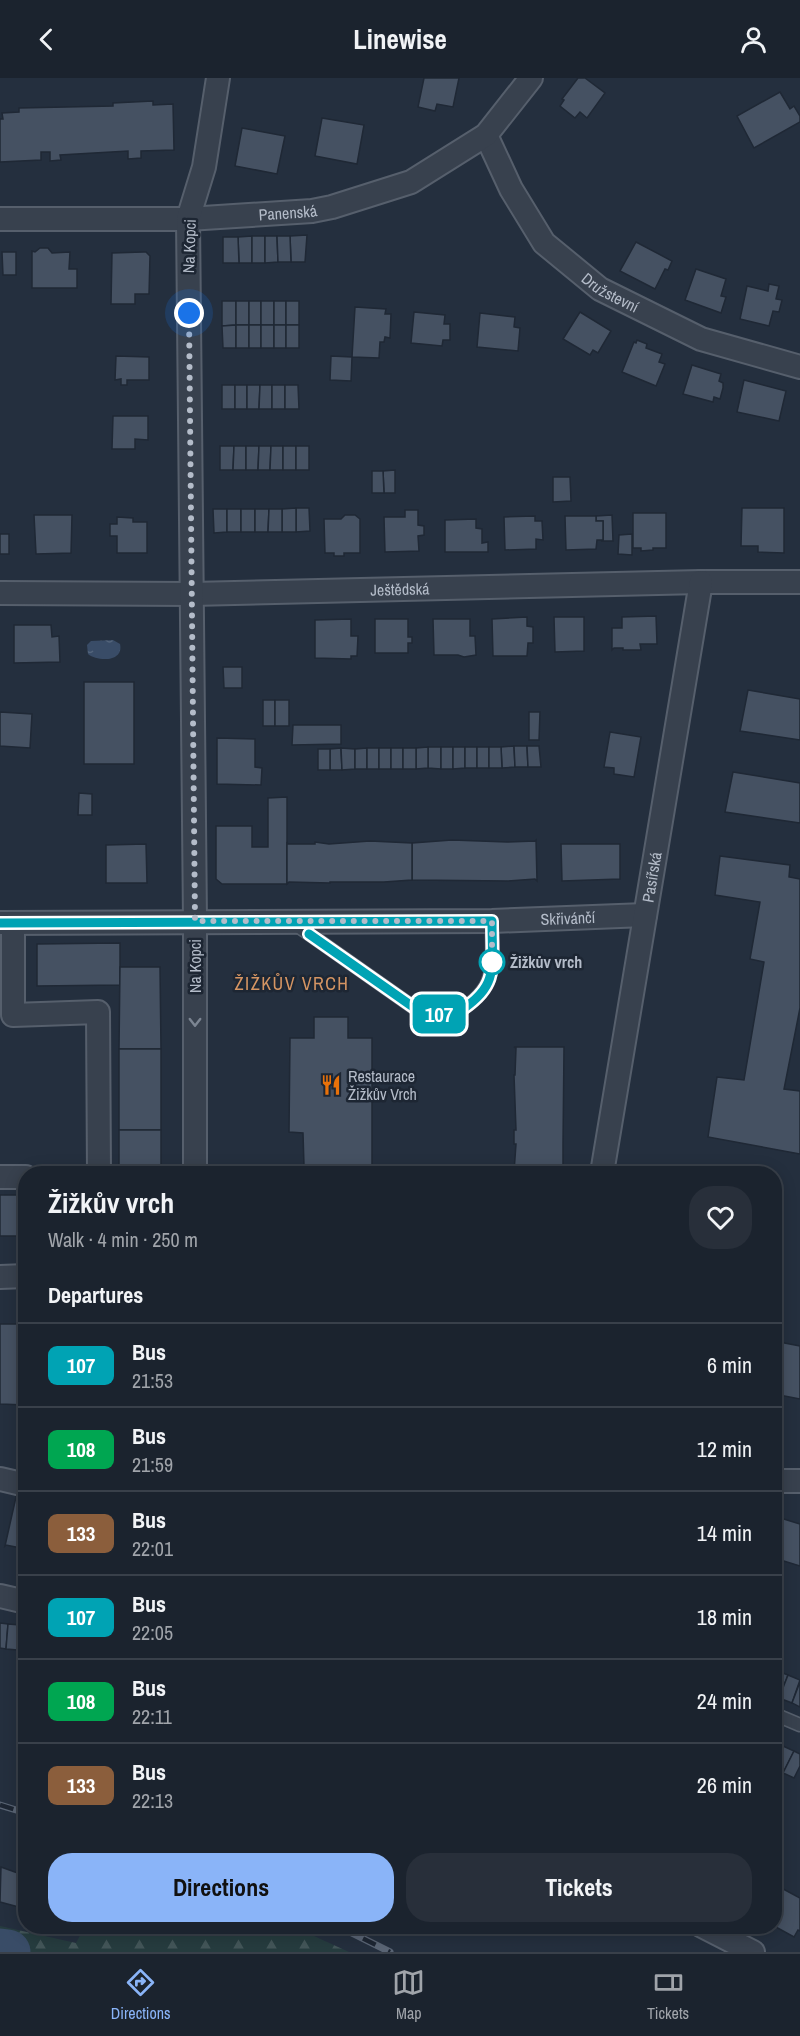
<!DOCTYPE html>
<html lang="en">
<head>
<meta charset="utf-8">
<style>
  :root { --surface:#1b232e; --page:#282f3a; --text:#f1f3f6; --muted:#a0a4aa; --line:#39404a; --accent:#8ab4f8 }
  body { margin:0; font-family:"Archivo Narrow",sans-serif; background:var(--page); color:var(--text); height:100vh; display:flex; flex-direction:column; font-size:22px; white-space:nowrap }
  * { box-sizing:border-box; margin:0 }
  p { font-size:20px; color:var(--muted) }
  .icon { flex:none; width:33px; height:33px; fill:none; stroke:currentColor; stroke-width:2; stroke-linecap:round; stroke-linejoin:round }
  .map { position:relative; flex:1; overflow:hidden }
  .panel { position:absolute; left:18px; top:1088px; width:764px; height:768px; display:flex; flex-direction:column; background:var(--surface); border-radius:24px; box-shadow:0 3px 15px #0003,0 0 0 2px var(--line) }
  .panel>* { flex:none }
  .badge { padding:0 12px; border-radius:9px; font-size:21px; line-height:39px }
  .you { position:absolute; width:30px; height:30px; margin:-15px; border:4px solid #fff; border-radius:50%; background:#1a73e8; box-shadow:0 0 0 9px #1a73e833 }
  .map>.badge { position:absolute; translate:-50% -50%; box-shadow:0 0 0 3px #fff }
  h2 { padding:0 30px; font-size:22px; line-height:54px }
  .round { display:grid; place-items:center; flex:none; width:63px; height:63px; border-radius:24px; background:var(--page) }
  .overview { display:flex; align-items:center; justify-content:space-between; height:102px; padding:0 30px }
  h1 { font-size:28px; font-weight:700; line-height:45px }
  .button { display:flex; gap:12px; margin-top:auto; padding:12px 30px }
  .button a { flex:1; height:69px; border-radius:24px; background:var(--accent); color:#111; font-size:24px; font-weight:700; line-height:69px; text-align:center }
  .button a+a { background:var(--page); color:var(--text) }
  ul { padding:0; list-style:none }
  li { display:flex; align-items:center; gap:18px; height:84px; padding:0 30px; border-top:2px solid var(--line) }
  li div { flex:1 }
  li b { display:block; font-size:22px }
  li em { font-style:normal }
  li .badge { min-width:66px; font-weight:700; text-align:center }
  header { display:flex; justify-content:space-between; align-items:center; height:78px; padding:0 30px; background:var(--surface); font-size:27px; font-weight:700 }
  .dock { display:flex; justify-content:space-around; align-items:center; height:84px; border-top:2px solid var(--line); background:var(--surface); font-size:16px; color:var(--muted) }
  .dock a { display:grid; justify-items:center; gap:3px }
  .dock .on { color:var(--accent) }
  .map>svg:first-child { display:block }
</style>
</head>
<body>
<header><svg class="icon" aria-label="back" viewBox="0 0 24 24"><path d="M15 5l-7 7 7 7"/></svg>Linewise<svg class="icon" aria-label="person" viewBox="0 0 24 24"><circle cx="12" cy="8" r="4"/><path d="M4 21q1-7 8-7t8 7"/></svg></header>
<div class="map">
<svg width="800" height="1874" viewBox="0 0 800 1874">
  <defs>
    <pattern id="forest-firs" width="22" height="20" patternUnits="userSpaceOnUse" patternTransform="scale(1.5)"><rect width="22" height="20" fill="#263c3f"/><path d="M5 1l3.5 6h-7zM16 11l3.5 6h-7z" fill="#435659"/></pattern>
    <pattern id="water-ripples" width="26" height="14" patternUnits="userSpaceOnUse" patternTransform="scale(1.5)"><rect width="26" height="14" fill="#394c67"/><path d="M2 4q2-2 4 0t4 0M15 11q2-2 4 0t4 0" fill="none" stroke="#53647b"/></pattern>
  </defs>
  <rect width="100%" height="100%" fill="#242f3e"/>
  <path fill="url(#forest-firs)" d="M0,1848L76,1865L85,1848H292L349,1874H0Z"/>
  <path fill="url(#water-ripples)" d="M113,562L120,566C124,584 98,584 88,576L87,567L91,563Z"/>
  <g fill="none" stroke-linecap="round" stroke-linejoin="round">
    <path stroke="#394c67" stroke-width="45" d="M0,1873L8,1874"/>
  </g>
  <g fill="#455162" stroke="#1f2835" stroke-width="1.5">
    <path d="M424,0H459L453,29L437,26L435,33L418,29Z"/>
    <path d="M578,0H585L605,15L587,40L580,34L575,40L560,28L564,22L562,21Z"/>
    <path d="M780,14L790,31L794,28L800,38V44L754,70L737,38Z"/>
    <path d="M153,23V27L173,26L174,72L141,73V80L128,81V73L60,77L61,82L50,83V74H41V82L0,84V41H3L2,35L19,34V30L113,28V25Z"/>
    <path d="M322,40L364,47L357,86L315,78Z"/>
    <path d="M242,50L285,58L277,96L235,88Z"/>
    <path d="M307,157L305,184H291L290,158Z"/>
    <path d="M252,158V185H239L238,159Z"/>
    <rect x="252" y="158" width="13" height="27"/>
    <path d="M265,158H277L278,184L265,185Z"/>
    <path d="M277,158H290L291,184H278Z"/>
    <path d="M223,159H238L239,185H223Z"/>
    <path d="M636,164L672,183L668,192L665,191L655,211L620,193Z"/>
    <path d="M40,170H48L52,175L70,174L69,191H77V210H32V173L35,174Z"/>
    <path d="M2,174H16V197H3Z"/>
    <path d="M143,174H146L150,178L149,216H135V226H111L112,175Z"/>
    <path d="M696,191L726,201L721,218L726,219L721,235L685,222Z"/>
    <path d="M769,206L779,208L776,221L782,222L779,234L773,233L769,248L740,241L747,208L768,213Z"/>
    <path d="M222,223H236V247L222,248Z"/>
    <rect x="236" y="223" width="13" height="24"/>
    <rect x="249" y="223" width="12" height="24"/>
    <rect x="261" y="223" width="13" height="24"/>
    <rect x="274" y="223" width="12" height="24"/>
    <rect x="286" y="223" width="13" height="24"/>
    <path d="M355,229L386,231L385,236H391L390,260L385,259L384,264H380L379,280L352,279Z"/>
    <path d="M414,234L445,237L444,246H450V262H443L442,268L411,265Z"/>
    <path d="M580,234L611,253L598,275L593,272L590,277L563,261Z"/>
    <path d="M480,235L515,239L514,249L520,250L518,273L477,269Z"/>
    <path d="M236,247V270H223L222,248Z"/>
    <rect x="236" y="247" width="13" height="23"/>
    <rect x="249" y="247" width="12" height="23"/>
    <rect x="261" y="247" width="13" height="23"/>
    <rect x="274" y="247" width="12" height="23"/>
    <rect x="286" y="247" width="13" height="23"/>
    <path d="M637,262L647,266L646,270L662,276L659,284L665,286L656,308L622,294L634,264L636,265Z"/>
    <path d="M116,278L149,279V302H127V307H121V301L115,302Z"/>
    <path d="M331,278L352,279L351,303L330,302Z"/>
    <path d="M692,287L721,296L719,303L723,305V310L720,321L714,319L713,324L683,316Z"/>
    <path d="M744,302L786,313L779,343L737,334Z"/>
    <rect x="222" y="307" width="13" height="24"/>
    <rect x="235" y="307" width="12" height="24"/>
    <path d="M247,307H260L259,331H247Z"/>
    <path d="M260,307H272V331H259Z"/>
    <rect x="272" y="307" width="13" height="24"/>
    <path d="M285,307H298L299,331H285Z"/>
    <path d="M113,338H148V362L135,361V371H112Z"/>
    <path d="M220,368H234L233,392H220Z"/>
    <path d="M234,368H246V392H233Z"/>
    <path d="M246,368H259L258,392H246Z"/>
    <path d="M259,368H271L270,392H258Z"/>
    <path d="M271,368H283V392H270Z"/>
    <rect x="283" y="368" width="13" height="24"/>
    <rect x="296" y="368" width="13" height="24"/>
    <path d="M395,392V415H384L383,393Z"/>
    <path d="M372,393H383L384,415H372Z"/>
    <path d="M553,399H570L571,423L553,424Z"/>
    <path d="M296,430H309L310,453L296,454Z"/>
    <path d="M296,430V454H282V431Z"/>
    <path d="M742,430H784V475L758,474V468H741Z"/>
    <path d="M213,431H227V454L214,455Z"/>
    <rect x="227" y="431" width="14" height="23"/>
    <rect x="241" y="431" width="14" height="23"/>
    <path d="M255,431H269L268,454H255Z"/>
    <path d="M269,431H282V454H268Z"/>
    <path d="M405,432H418V447L424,448V457L418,458L419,473L385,474L384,439H405Z"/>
    <path d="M633,435H666V470H653V472L641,473V470H633Z"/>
    <path d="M34,437H72L71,475L36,476Z"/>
    <path d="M345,437H355L360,441V475H344V478H334V475H325L324,441H341Z"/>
    <path d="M612,437L613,463H601L603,462V443H596V438Z"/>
    <path d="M535,438V443H542L543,462L536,461V471L505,472L504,439Z"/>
    <path d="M565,438H596V443H603V462H597L596,471L566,472Z"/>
    <path d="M117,439L133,440V444H147V475H117V458H110V446H117Z"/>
    <path d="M476,441V450L482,451V465L488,464V474H445V442Z"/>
    <rect x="0" y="456" width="9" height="20"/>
    <path d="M632,456V477L618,476L619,457Z"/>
    <path d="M656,538L657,566H640L641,572H623V570H614L612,572V550H622V539Z"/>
    <path d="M527,539V548L533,549V565H528L527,578H493L492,541Z"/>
    <path d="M554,539H584V573L555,574Z"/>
    <path d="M351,541V558H358L357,578H351V581L315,580V542Z"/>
    <path d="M375,541H408V559H412V565H408V575H375Z"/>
    <path d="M433,541H470V558H475L476,577L464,579L458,577H434Z"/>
    <path d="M14,547H51L52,559L59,558L60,584L14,585Z"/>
    <path d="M223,589H242V610H224Z"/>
    <rect x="84" y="604" width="50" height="82"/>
    <path d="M748,612L800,621V662L740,653Z"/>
    <rect x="263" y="622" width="12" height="26"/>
    <rect x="275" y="622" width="14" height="26"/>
    <path d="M0,634L32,636L30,670L0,668Z"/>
    <path d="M529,634H540L539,662H529Z"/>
    <path d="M293,647H341V666L292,667Z"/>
    <path d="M610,654L641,659L634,699L614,696V690L604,689Z"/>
    <path d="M217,660L255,661V689L262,690L261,707L217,706Z"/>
    <path d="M514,668L515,689L502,690L501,669Z"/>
    <path d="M514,668H527L528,689H515Z"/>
    <path d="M527,668H539L541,689H528Z"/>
    <path d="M428,669H441V691L428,690Z"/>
    <path d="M428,669V690L416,691V670Z"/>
    <rect x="441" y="669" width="12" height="22"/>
    <path d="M453,669H465V690L453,691Z"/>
    <rect x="465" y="669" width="12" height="21"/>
    <rect x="477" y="669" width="12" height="21"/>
    <path d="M489,669H501L502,690H489Z"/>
    <path d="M341,670L342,692H330V671Z"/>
    <path d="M341,670L355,671V691L342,692Z"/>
    <path d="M367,670V691H355V671Z"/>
    <rect x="367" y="670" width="12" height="21"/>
    <rect x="379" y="670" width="12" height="21"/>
    <rect x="391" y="670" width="12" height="21"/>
    <rect x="403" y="670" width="13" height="21"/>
    <rect x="318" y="671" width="12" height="21"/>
    <path d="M733,694L800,705V745L725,734Z"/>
    <path d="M79,715L92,716V737H78Z"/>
    <path d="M287,719V806H222L216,801V748H252V769H268V720Z"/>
    <path d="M452,762L507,764L535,763L536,762L537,803L535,801L508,803L412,802V765Z"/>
    <path d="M370,763L412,765V802L384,804H330V805L289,804L287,806V764L288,766H315V764L329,766Z"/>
    <path d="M146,766L147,805H106V767Z"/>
    <path d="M561,766H620V801L562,803Z"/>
    <path d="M720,778L790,787L789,799L800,801V930L784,1011L800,1013V1076L708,1059L717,999L744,1002L764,884L750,881L760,824L715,817Z"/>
    <path d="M120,865V907L37,908V866Z"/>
    <path d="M120,889H160L161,971H119Z"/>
    <path d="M314,939H348V960H372V1088H304L303,1055L289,1054L290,960H314Z"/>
    <path d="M514,969H564L563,1066V1093L564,1094H514L516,1066H514V1052H516L514,997H515L516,970Z"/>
    <rect x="119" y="971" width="42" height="81"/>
    <rect x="119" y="1052" width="42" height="43"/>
    <rect x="244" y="1088" width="128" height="7"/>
    <rect x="0" y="1117" width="26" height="41"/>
    <path d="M0,1246H26V1327L0,1326Z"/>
    <path d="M774,1263L800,1268V1321L774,1316Z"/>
    <path d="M16,1419L26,1423V1471L6,1467L5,1468Z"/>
    <path d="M774,1438L800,1446V1488L774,1480Z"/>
    <path d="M0,1545L8,1546L6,1571L0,1570Z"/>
    <path d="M8,1546L20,1547L18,1572L6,1571Z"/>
    <path d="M20,1547L26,1548V1573L18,1572Z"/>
    <path d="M775,1592L788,1597L779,1620L774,1618Z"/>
    <path d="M788,1597L800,1602L792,1625L779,1620Z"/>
    <path d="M800,1604V1629L792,1625Z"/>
    <path d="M774,1663L783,1668L774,1685Z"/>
    <path d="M783,1668L794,1673L783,1695L774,1690V1685Z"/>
    <path d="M794,1673L800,1676V1688L794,1700L783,1695Z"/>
    <path d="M1,1789L26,1798V1831L0,1824Z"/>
    <path d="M774,1806L800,1820V1853L798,1852L794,1859L774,1848Z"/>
  </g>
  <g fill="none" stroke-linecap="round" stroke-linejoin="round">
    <g stroke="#565f6c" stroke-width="15">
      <g id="lane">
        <path d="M295,846L416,931L451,938C499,911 492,893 492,843"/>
        <path d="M774,1636L800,1647"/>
      </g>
    </g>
    <g stroke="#565f6c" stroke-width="26">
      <g id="street">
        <path id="s1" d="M486,57L511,111L544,165L600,211L701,261L800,289"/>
        <path id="s2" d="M0,141H188L312,133L332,129L411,104L486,57L531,0"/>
        <path id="s3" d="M0,515L192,516L701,504H800"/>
        <path id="s4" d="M0,845L492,843L645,837"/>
        <path d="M13,845V937L98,934L99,1095"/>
        <path d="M195,1095V843L188,141L204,89L218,0"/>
        <path id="s5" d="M602,1095L701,504"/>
        <path d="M0,1099H26"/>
        <path d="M0,1199L26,1198"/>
        <path d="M0,1401L26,1407"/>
        <path d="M774,1403H800"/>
        <path d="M0,1518L26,1524"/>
        <path d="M702,1848L753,1874"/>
      </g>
    </g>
    <use href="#lane" stroke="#38414e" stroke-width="12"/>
    <use href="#street" stroke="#38414e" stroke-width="22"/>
    <g stroke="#5a6575" stroke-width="7">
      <g id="rail">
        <path d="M0,1727L26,1735"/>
        <path d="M338,1848L390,1874"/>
      </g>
    </g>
    <use href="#rail" stroke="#1d2633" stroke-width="4.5" stroke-dasharray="14" stroke-linecap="butt"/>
  </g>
  <defs><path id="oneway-chevron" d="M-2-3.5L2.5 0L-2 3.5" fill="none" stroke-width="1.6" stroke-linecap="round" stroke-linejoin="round" transform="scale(1.5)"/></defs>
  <use stroke="#7c8592" href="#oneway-chevron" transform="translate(195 944) rotate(90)"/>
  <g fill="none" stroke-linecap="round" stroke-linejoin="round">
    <g stroke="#fff" stroke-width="14">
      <path id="line" d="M0,845L492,843C492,893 500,910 452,938L416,931L309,856"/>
    </g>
    <use href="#line" stroke="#00a3b4" stroke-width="9"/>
    <path stroke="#b4bcc9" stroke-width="6" stroke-dasharray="0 10.8" d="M189,235L195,843H492V892V884"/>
  </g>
  <defs>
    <g id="restaurant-bare" transform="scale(1.62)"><path d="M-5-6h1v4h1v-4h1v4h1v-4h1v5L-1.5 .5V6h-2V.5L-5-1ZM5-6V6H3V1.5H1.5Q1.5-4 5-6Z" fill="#e8710a" stroke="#1d2633" stroke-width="2.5" paint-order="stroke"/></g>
  </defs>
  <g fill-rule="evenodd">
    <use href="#restaurant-bare" x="331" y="1007"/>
  </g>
  <circle fill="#fff" stroke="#00a3b4" stroke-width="3" cx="492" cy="884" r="12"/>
  <g text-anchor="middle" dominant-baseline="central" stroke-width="5" stroke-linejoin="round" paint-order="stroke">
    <g font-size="16" fill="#b4bcc9" stroke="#1d2633">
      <text stroke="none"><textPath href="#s2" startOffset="288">Panenská</textPath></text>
      <text transform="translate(189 168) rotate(-88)">Na Kopci</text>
      <text stroke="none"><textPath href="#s1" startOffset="206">Družstevní</textPath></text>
      <text stroke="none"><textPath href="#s3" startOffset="400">Ještědská</textPath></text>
      <text stroke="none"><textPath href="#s5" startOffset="300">Pasířská</textPath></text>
      <text stroke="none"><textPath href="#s4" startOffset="568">Skřivánčí</textPath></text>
      <text transform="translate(195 888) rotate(-90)">Na Kopci</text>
    </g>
    <g font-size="16" font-weight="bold" fill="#b4bcc9" stroke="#1d2633" text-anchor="start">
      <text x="510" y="884">Žižkův vrch</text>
    </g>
    <g font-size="16" fill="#b4bcc9" stroke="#1d2633" text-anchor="start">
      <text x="348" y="998">Restaurace<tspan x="348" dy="18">Žižkův Vrch</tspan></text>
    </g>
    <g font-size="18" letter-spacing="1.5" fill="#d59563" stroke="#1d2633">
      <text x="292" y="905">ŽIŽKŮV VRCH</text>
    </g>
  </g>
</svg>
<div class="you" style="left:189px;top:235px"></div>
<b class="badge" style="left:439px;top:936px;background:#00a3b4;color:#fff">107</b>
<section class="panel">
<div class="overview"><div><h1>Žižkův vrch</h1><p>Walk · 4 min · 250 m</p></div><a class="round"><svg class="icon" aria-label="heart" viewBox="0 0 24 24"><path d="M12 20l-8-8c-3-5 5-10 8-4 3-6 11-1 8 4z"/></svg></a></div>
<h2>Departures</h2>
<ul>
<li><span class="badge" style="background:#00a3b4;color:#fff">107</span><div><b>Bus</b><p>21:53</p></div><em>6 min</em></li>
<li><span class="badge" style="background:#00a651;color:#fff">108</span><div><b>Bus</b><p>21:59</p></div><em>12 min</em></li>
<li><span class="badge" style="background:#8b5e3c;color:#fff">133</span><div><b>Bus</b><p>22:01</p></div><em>14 min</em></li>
<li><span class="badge" style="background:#00a3b4;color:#fff">107</span><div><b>Bus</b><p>22:05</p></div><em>18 min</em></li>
<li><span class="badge" style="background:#00a651;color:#fff">108</span><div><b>Bus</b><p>22:11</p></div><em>24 min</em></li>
<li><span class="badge" style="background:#8b5e3c;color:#fff">133</span><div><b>Bus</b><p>22:13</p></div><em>26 min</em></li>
</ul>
<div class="button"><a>Directions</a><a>Tickets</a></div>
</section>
</div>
<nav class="dock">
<a class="on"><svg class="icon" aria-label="directions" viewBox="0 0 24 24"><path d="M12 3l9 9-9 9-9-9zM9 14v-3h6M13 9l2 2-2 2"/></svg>Directions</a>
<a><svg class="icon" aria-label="map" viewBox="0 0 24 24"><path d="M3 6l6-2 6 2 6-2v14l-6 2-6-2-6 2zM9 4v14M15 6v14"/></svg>Map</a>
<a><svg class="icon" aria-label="tickets" viewBox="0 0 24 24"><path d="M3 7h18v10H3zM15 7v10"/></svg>Tickets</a>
</nav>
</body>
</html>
